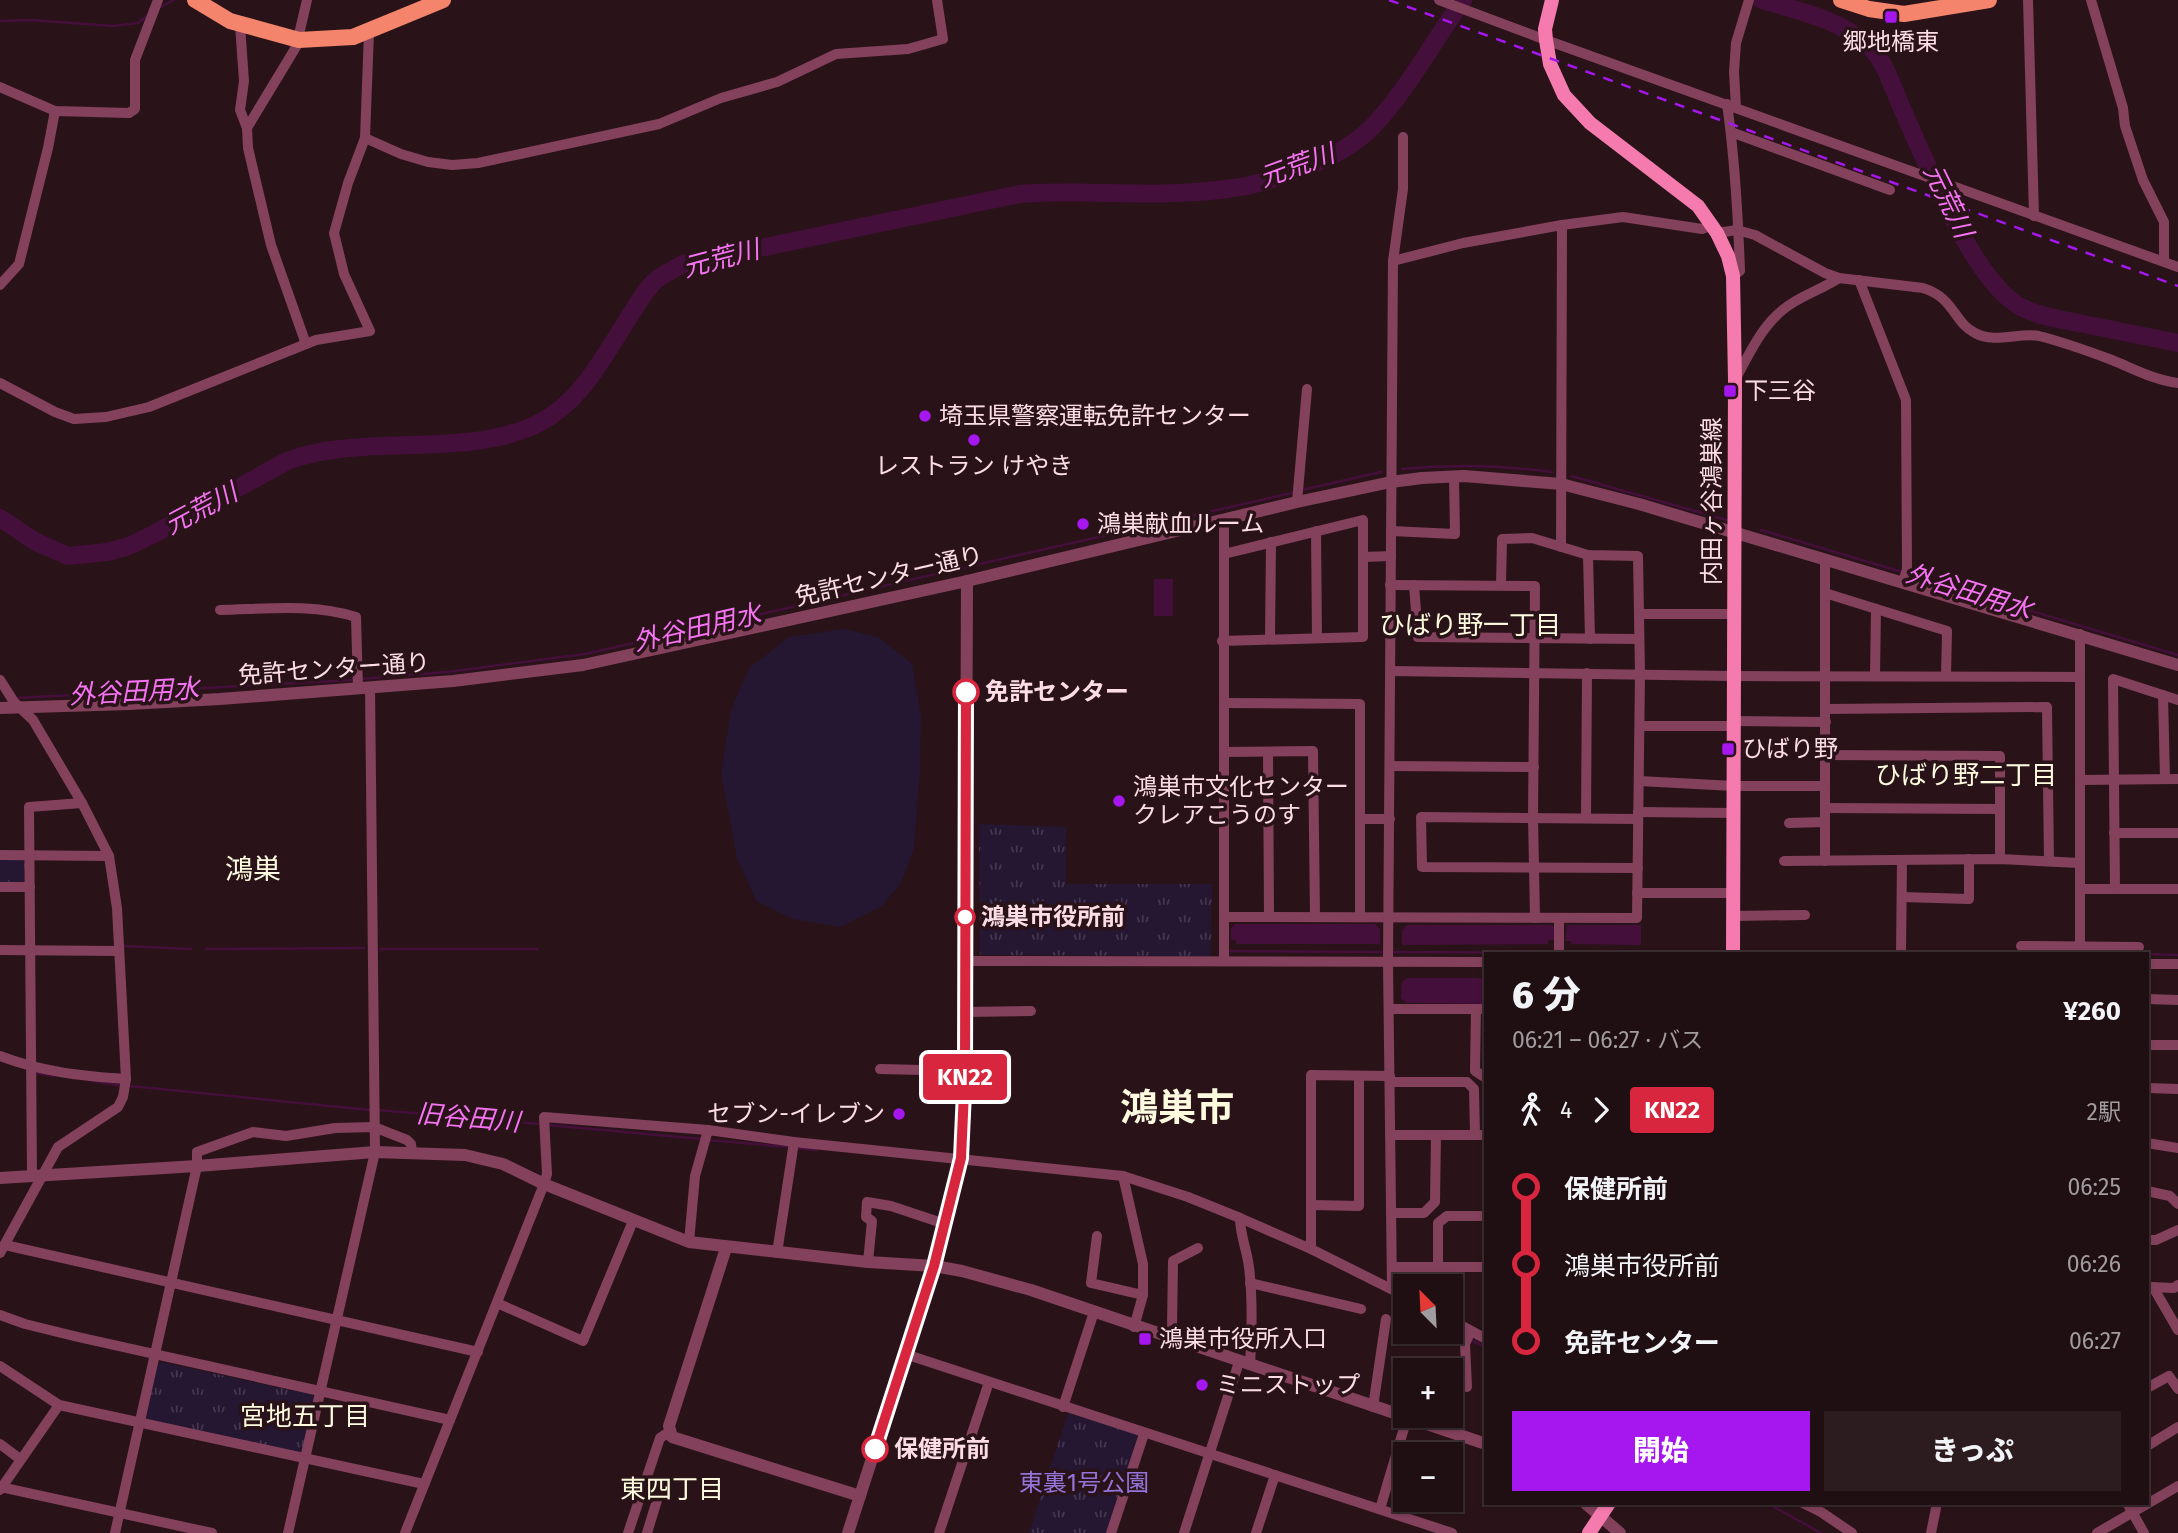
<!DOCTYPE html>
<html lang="ja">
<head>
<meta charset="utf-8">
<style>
  :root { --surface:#1f0e12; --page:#2c1c20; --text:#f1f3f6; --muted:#a19c9f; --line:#3c2e32; --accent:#a517ee }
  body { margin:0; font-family:"Fira Sans","Noto Sans JP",sans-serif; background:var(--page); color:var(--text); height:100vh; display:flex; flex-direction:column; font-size:26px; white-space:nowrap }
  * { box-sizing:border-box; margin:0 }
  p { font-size:23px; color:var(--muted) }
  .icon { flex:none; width:38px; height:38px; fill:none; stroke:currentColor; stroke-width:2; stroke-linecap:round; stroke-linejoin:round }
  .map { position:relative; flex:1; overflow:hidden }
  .sheet { position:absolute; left:1484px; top:952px; width:665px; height:553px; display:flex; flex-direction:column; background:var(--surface); border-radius:0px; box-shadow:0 2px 5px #0004,0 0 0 2px var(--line) }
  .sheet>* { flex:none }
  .badge { padding:0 14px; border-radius:5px; font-size:24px; line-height:46px }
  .needle { width:46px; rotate:336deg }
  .controls { position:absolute; left:1393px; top:1274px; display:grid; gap:14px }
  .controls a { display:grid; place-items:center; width:70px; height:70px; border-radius:0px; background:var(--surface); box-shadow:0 2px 5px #0004,0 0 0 2px var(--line); font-size:35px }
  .map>.badge { position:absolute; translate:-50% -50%; box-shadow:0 0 0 4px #fff }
  .legs { display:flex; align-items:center; gap:10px; height:77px; padding:0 28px; font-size:23px }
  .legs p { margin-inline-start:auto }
  .summary { display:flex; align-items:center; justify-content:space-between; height:119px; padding:0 28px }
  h1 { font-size:38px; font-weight:800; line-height:52px }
  .button { display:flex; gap:14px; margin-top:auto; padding:14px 28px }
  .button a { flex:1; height:80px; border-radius:0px; background:var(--accent); color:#fff; font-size:28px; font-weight:800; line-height:80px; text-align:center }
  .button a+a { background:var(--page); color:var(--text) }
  ul { padding:0 28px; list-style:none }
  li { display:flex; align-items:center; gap:24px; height:77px; font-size:26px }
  li i { display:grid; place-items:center; width:10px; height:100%; margin:0 9px; background:currentColor }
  li i::after { content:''; width:18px; height:18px; margin:-9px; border:5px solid; border-radius:50%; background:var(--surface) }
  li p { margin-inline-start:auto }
  li:first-child i { background:linear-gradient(#0000 50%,currentColor 0) }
  li:last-child i { background:linear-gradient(currentColor 50%,#0000 0) }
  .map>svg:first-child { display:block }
</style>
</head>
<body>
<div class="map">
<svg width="2178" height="1533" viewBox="0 0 2178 1533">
  <defs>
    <pattern id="park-tufts" width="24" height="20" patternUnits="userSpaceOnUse" patternTransform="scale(1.75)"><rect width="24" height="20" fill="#251632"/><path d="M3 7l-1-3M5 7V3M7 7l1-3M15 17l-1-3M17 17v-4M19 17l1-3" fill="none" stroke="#463750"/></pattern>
  </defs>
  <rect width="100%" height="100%" fill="#291318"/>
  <g fill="url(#park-tufts)">
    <path d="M979,824L1066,827V884H1212L1211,956L980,955Z"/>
    <path d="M0,855L30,856V887H0Z"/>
    <path d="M161,1362L313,1395L315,1399L302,1454L149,1421L146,1417L158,1363Z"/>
    <path d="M1068,1413L1136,1434L1138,1438L1108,1533H1029Z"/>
  </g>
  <path fill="#251632" d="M844,629L878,637L912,664L921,715L920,772L914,848L901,883L882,906L840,927L793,919L756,901L737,858L721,773L731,710L749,668L789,637Z"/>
  <g fill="#450f3b">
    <rect x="1154" y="579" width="19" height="37"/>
    <path d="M1235,924H1375L1380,929V944H1236V940H1231V928Z"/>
    <path d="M1407,925H1552L1554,927V940H1548V944L1402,945V930Z"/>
    <path d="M1567,925H1641V945L1571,944V941H1565Z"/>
    <path d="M1407,978H1486V1004L1406,1003L1401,998L1402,982Z"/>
  </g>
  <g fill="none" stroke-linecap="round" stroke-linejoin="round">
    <g stroke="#450f3b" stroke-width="2.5">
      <path d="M159,8L174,0"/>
      <path d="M0,21L31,20L113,26L138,23L148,15"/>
      <path d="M1402,469C1453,464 1502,465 1552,472"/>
      <path d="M1571,476L1727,520"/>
      <path d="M1302,490L1381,472"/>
      <path d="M1761,530L1902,572"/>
      <path d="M1908,574L2178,655"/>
      <path d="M360,679L447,672L585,654L1296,492"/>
      <path d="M17,698L353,680"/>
      <path d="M122,946L191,949"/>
      <path d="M206,949L364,948"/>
      <path d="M380,949H537"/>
      <path d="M1229,951L1384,952"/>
      <path d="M1390,952L1555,953"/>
      <path d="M1562,953H1726"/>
      <path d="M1737,953L1898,954"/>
      <path d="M1905,954H1946"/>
      <path d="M2147,954L2178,955"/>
      <path d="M36,1073L54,1076"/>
      <path d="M92,1081L123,1086"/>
      <path d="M130,1086L370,1110"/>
      <path d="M377,1110L541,1124"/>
      <path d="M548,1125L702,1139"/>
      <path d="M708,1140L789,1147"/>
      <path d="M795,1148L817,1150"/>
      <path d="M1395,1301L1405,1306"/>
      <path d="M1451,1330L1463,1336"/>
      <path d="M1469,1339L1486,1347"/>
      <path d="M1767,1503L1821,1533"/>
    </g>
    <g stroke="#450f3b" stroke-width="18">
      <path d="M1762,0C1799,11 1839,19 1869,46C1885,61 1892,86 1901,106C1924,157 1974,285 2023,308C2041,317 2064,320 2084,324C2115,330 2147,337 2178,343"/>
      <path d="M0,518L36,542L68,556L107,552L129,546L154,534L287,461C364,432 466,460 539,423C581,402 603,357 628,319C636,306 644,291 656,280C664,274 674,269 683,264L1020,194C1090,189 1163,199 1233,188C1258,185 1282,176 1305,167C1330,158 1355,145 1373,126C1406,92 1435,39 1463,0"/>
    </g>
    <g stroke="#84415c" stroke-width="10">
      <path d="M1439,0L1546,40L2178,267"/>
      <path d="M2028,0L2034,216"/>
      <path d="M2091,0L2123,108L2125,126L2143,180L2164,222V261"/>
      <path d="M240,25L244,81L240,110L247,128"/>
      <path d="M0,87L55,111L129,113L135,109V60L158,0"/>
      <path d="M1727,104C1735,159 1738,215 1740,271L1733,276"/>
      <path d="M1736,108L1734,72L1736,43L1749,0"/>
      <path d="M1731,132L1890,190"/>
      <path d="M365,138L401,154L428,162L452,165L478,163L659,124L721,98L777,82L836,54L908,49L943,39L937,0"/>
      <path d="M1717,233L1737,230L1755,235L1825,273L1839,278L1923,288C1955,298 1953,322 1975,333C1995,344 2019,332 2039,336C2063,342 2088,351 2112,360C2134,369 2154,380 2178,383"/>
      <path d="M1393,261L1463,243L1562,225L1623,217L1702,229L1712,225"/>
      <path d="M1859,280L1906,400L1907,569L1903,582"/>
      <path d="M0,285L19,264L48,148L55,111"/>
      <path d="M306,344L271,245L248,148L247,128L296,47L307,0"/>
      <path d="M1735,380C1747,358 1759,332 1777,315C1794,298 1819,291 1839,278"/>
      <path d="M0,383L55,412L74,419L106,417L149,407L316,340L370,331L344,274L334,233L348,183L365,138L369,32"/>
      <path d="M1297,502L1307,389"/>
      <path d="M1224,519V961"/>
      <path d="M1316,531L1317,638"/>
      <path d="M1391,531L1455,534L1454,476"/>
      <path d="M1561,547L1562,225"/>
      <path d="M1588,555L1590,639"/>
      <path d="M1363,557L1391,556"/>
      <path d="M1825,559V861"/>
      <path d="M1390,585L1535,586L1533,817L1535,918"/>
      <path d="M1414,585L1418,637L1639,639"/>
      <path d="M1825,593L1947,631L1946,676"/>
      <path d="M220,610C265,609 312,603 356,617L358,688"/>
      <path d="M1639,614H1735"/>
      <path d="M2080,634V954"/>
      <path d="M1270,639L1271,542"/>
      <path d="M1222,641L1363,637V520L1224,554"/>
      <path d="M1391,671L1733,676L2080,677"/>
      <path d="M1875,675L1876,609"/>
      <path d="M0,680L14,702L33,720L82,803L109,856L117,908L126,1079L123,1097L118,1107L58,1147L0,1253"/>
      <path d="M2163,695L2165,779"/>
      <path d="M1224,703L1360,704V917"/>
      <path d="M1826,709L2047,707L2049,861"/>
      <path d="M1733,721L1826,722"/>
      <path d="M1640,726H1733"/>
      <path d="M1224,752L1313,751L1315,916"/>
      <path d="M1268,752L1269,917"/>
      <path d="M1825,755L2000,756V859"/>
      <path d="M1390,766L1534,767"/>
      <path d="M2080,780L2178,779"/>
      <path d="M1639,781L1734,786H1825"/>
      <path d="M1825,808L2000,809"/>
      <path d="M1638,812L1734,813"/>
      <path d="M1586,818L1587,673"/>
      <path d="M1360,819H1390"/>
      <path d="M1789,823L1825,822"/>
      <path d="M2114,833H2178"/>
      <path d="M0,855L109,856"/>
      <path d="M1784,861L2000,859L2079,863"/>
      <path d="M1638,868L1422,867L1421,817L1638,819"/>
      <path d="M0,887H30"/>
      <path d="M2080,889H2178"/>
      <path d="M2115,889L2113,679L2178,700"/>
      <path d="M1637,893H1733"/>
      <path d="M1902,897L1969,899V859"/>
      <path d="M1733,916L1805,915"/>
      <path d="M1226,917L1637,918L1640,674L1638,556L1588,555L1532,538L1502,539L1501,585"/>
      <path d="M1559,918V954"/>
      <path d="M2021,946L2139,947"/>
      <path d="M0,950L118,951"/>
      <path d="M1901,954L1902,860"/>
      <path d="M965,961L1486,962"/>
      <path d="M2147,964H2178"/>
      <path d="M2147,999L2178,1000"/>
      <path d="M1389,1009H1486"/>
      <path d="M1476,1009L1475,1071L1486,1078"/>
      <path d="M965,1012L1031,1011"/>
      <path d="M2147,1045H2178"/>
      <path d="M0,1056C41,1072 82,1076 126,1079"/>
      <path d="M880,1069L965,1071"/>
      <path d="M1390,1082H1467L1474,1089L1475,1135"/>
      <path d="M2147,1088L2178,1089"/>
      <path d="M1390,1135H1486"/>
      <path d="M2147,1143L2178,1148"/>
      <path d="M32,1175L29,807L82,803"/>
      <path d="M1123,1176L1143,1264V1295L1134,1327"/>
      <path d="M2147,1191L2170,1196L2178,1204"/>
      <path d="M1311,1205L1359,1206V1076"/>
      <path d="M1391,1213H1424L1435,1202L1436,1135"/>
      <path d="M1240,1218C1240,1235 1247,1250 1249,1267C1253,1300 1252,1332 1250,1365"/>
      <path d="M1097,1236L1091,1283L1143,1295"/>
      <path d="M2147,1240H2156L2178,1230"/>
      <path d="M689,1242L695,1176L708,1130L794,1142L1123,1176L1188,1197L1240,1218L1311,1249L1405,1296"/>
      <path d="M5,1245L478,1352"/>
      <path d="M1311,1249V1075L1390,1076"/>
      <path d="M777,1253L794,1142"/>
      <path d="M868,1262L872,1221L866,1217L867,1202L891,1206L945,1224"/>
      <path d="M1392,1267H1486"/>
      <path d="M1438,1267V1223L1447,1216H1486"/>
      <path d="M1250,1283L1361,1309"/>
      <path d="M2150,1287L2174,1288L2178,1285"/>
      <path d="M2153,1287L2178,1330"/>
      <path d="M1392,1289L1388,962L1393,261L1403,189V137"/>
      <path d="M497,1303L583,1341L633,1221"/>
      <path d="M0,1315L25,1324L78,1337L450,1420"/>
      <path d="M1451,1320L1486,1339"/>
      <path d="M1170,1339L1172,1329L1173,1261L1198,1248"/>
      <path d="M905,1354L1452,1533"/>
      <path d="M0,1366L59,1405L424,1484"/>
      <path d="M1467,1387L1465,1344L1471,1331"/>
      <path d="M2147,1388L2169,1376L2178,1389"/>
      <path d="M1063,1407L1094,1312"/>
      <path d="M1373,1407L1386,1319"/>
      <path d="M0,1444L20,1459"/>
      <path d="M2147,1446L2178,1427"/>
      <path d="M0,1487L212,1533"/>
      <path d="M0,1490L59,1405"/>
      <path d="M1803,1503L1821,1512L1852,1533"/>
      <path d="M2127,1503L2144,1533"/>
      <path d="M1380,1509L1407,1418"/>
      <path d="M115,1533L197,1166V1152L253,1132L286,1136L335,1128L374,1127L407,1140L411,1144L412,1152"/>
      <path d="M288,1533L375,1152L370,687"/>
      <path d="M405,1533L544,1184L547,1174L544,1117L708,1130"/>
      <path d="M628,1533L660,1438L669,1432"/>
      <path d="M647,1533L658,1497"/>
      <path d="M939,1533L989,1382"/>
      <path d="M1111,1533L1144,1434"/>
      <path d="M1184,1533L1239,1362"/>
      <path d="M1256,1533L1275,1475"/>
      <path d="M1931,1533L1937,1503"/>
      <path d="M2097,1533L2178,1486"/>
    </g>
    <g stroke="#84415c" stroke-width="12">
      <path d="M0,708L129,704L220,699L453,681L583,665L967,581L1297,502L1391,482L1422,478L1464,476L1561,484L1639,504L2178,665"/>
      <path d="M0,1178L197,1166L375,1152L465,1155L503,1164L544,1184L689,1242L868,1262L934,1266L962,1271L1031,1290L1486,1444"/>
      <path d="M726,1248L669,1426L672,1437L860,1496"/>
      <path d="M1585,1503L1620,1533"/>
      <path d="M848,1533L934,1266L961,1159L965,1071L967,581"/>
    </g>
    <g stroke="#f57bae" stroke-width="14">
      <path d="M1552,0L1545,29L1546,40L1550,64L1564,95L1590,123L1698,206L1717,233L1728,256L1733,276L1735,380L1733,954"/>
      <path d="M1589,1533L1609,1503"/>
    </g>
    <g stroke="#f4856c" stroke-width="16">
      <path d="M195,0L230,21L299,40L353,37L443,0"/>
      <path d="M1841,0L1869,9L1904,14L1989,0"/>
    </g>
    <path stroke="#a517ee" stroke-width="2.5" stroke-dasharray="10 9" stroke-linecap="butt" d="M1389,0L2178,286"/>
  </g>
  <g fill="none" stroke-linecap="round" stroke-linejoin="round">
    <g stroke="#fff" stroke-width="16">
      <path id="line-1" d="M875,1449L934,1266L961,1158L965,1070L966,692"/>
    </g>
    <use href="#line-1" stroke="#d7263d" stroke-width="10"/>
  </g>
  <g fill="#a517ee" stroke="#291318" stroke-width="2.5">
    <rect x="1884" y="10" width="14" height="14" rx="3.5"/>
    <rect x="1723" y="384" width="14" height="14" rx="3.5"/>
    <circle cx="925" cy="416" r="7"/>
    <circle cx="974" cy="440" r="7"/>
    <circle cx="1083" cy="524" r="7"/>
    <rect x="1721" y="742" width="14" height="14" rx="3.5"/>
    <circle cx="1119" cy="801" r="7"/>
    <circle cx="899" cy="1114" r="7"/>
    <rect x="1138" y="1332" width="14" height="14" rx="3.5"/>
    <circle cx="1202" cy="1385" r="7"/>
  </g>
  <g fill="#fff" stroke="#d7263d" stroke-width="3.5">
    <circle cx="966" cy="692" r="12"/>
    <circle cx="965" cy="917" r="9"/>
    <circle cx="875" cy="1449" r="12"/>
  </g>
  <g text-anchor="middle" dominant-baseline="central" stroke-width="7" stroke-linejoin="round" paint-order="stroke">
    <g font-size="24" fill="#fcdde7" stroke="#291318" text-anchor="start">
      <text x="1891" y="42" text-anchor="middle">郷地橋東</text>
      <text x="1744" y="391">下三谷</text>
      <text x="939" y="416">埼玉県警察運転免許センター</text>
      <text x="974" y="466" text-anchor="middle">レストラン けやき</text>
      <text x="1097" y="524">鴻巣献血ルーム</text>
      <text x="1742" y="749">ひばり野</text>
      <text x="1133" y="787">鴻巣市文化センター<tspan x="1133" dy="28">クレアこうのす</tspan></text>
      <text x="885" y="1114" text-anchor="end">セブン-イレブン</text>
      <text x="1159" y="1339">鴻巣市役所入口</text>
      <text x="1216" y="1385">ミニストップ</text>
    </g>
    <g font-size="24" fill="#fcdde7" stroke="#291318">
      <text transform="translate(1712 501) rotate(-90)">内田ヶ谷鴻巣線</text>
      <text transform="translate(889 576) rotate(-13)">免許センター通り</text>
      <text transform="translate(334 669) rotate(-4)">免許センター通り</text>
    </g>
    <g font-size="24" font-weight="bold" fill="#fcdde7" stroke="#291318" text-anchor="start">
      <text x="985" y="692">免許センター</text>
      <text x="981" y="917">鴻巣市役所前</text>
      <text x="894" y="1449">保健所前</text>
    </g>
    <g font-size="24" fill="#9474da" stroke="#291318">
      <text x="1084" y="1483">東裏1号公園</text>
    </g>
    <g font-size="26" font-style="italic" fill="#f573f2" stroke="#291318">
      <text transform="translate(1297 166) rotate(-20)">元荒川</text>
      <text transform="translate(1948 201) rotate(64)">元荒川</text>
      <text transform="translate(721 259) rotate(-15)">元荒川</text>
      <text transform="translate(201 509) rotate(-28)">元荒川</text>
      <text transform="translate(1969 592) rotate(17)">外谷田用水</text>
      <text transform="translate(697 628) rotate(-13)">外谷田用水</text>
      <text transform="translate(134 692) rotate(-3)">外谷田用水</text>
      <text transform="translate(468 1118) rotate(5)">旧谷田川</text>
    </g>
    <g font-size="26" fill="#fdfadf" stroke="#291318">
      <text x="1470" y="625">ひばり野一丁目</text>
      <text x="1966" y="775">ひばり野二丁目</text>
      <text x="305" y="1416">宮地五丁目</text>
      <text x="672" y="1489">東四丁目</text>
    </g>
    <g font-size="28" fill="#fdfadf" stroke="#291318">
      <text x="253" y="869">鴻巣</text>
    </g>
    <g font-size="38" font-weight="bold" fill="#fdfadf" stroke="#291318">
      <text x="1177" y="1108">鴻巣市</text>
    </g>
  </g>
</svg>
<div class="controls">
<a><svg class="needle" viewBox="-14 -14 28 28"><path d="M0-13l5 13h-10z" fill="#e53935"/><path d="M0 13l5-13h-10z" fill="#a19c9f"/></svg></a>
<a>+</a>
<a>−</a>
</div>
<b class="badge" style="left:965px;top:1077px;background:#d7263d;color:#fff">KN22</b>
<section class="sheet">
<div class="summary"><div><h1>6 分</h1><p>06:21 – 06:27 · バス</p></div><b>¥260</b></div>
<div class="legs"><svg class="icon" aria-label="walk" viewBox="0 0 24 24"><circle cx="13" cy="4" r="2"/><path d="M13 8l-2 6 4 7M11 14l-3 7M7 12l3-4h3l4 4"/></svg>4<svg class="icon" aria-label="forward" viewBox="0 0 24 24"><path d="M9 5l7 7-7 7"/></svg><b class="badge" style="background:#d7263d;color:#fff">KN22</b><p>2駅</p></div>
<ul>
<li><i style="color:#d7263d"></i><b>保健所前</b><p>06:25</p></li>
<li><i style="color:#d7263d"></i><span>鴻巣市役所前</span><p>06:26</p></li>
<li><i style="color:#d7263d"></i><b>免許センター</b><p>06:27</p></li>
</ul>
<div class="button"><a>開始</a><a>きっぷ</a></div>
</section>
</div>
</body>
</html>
